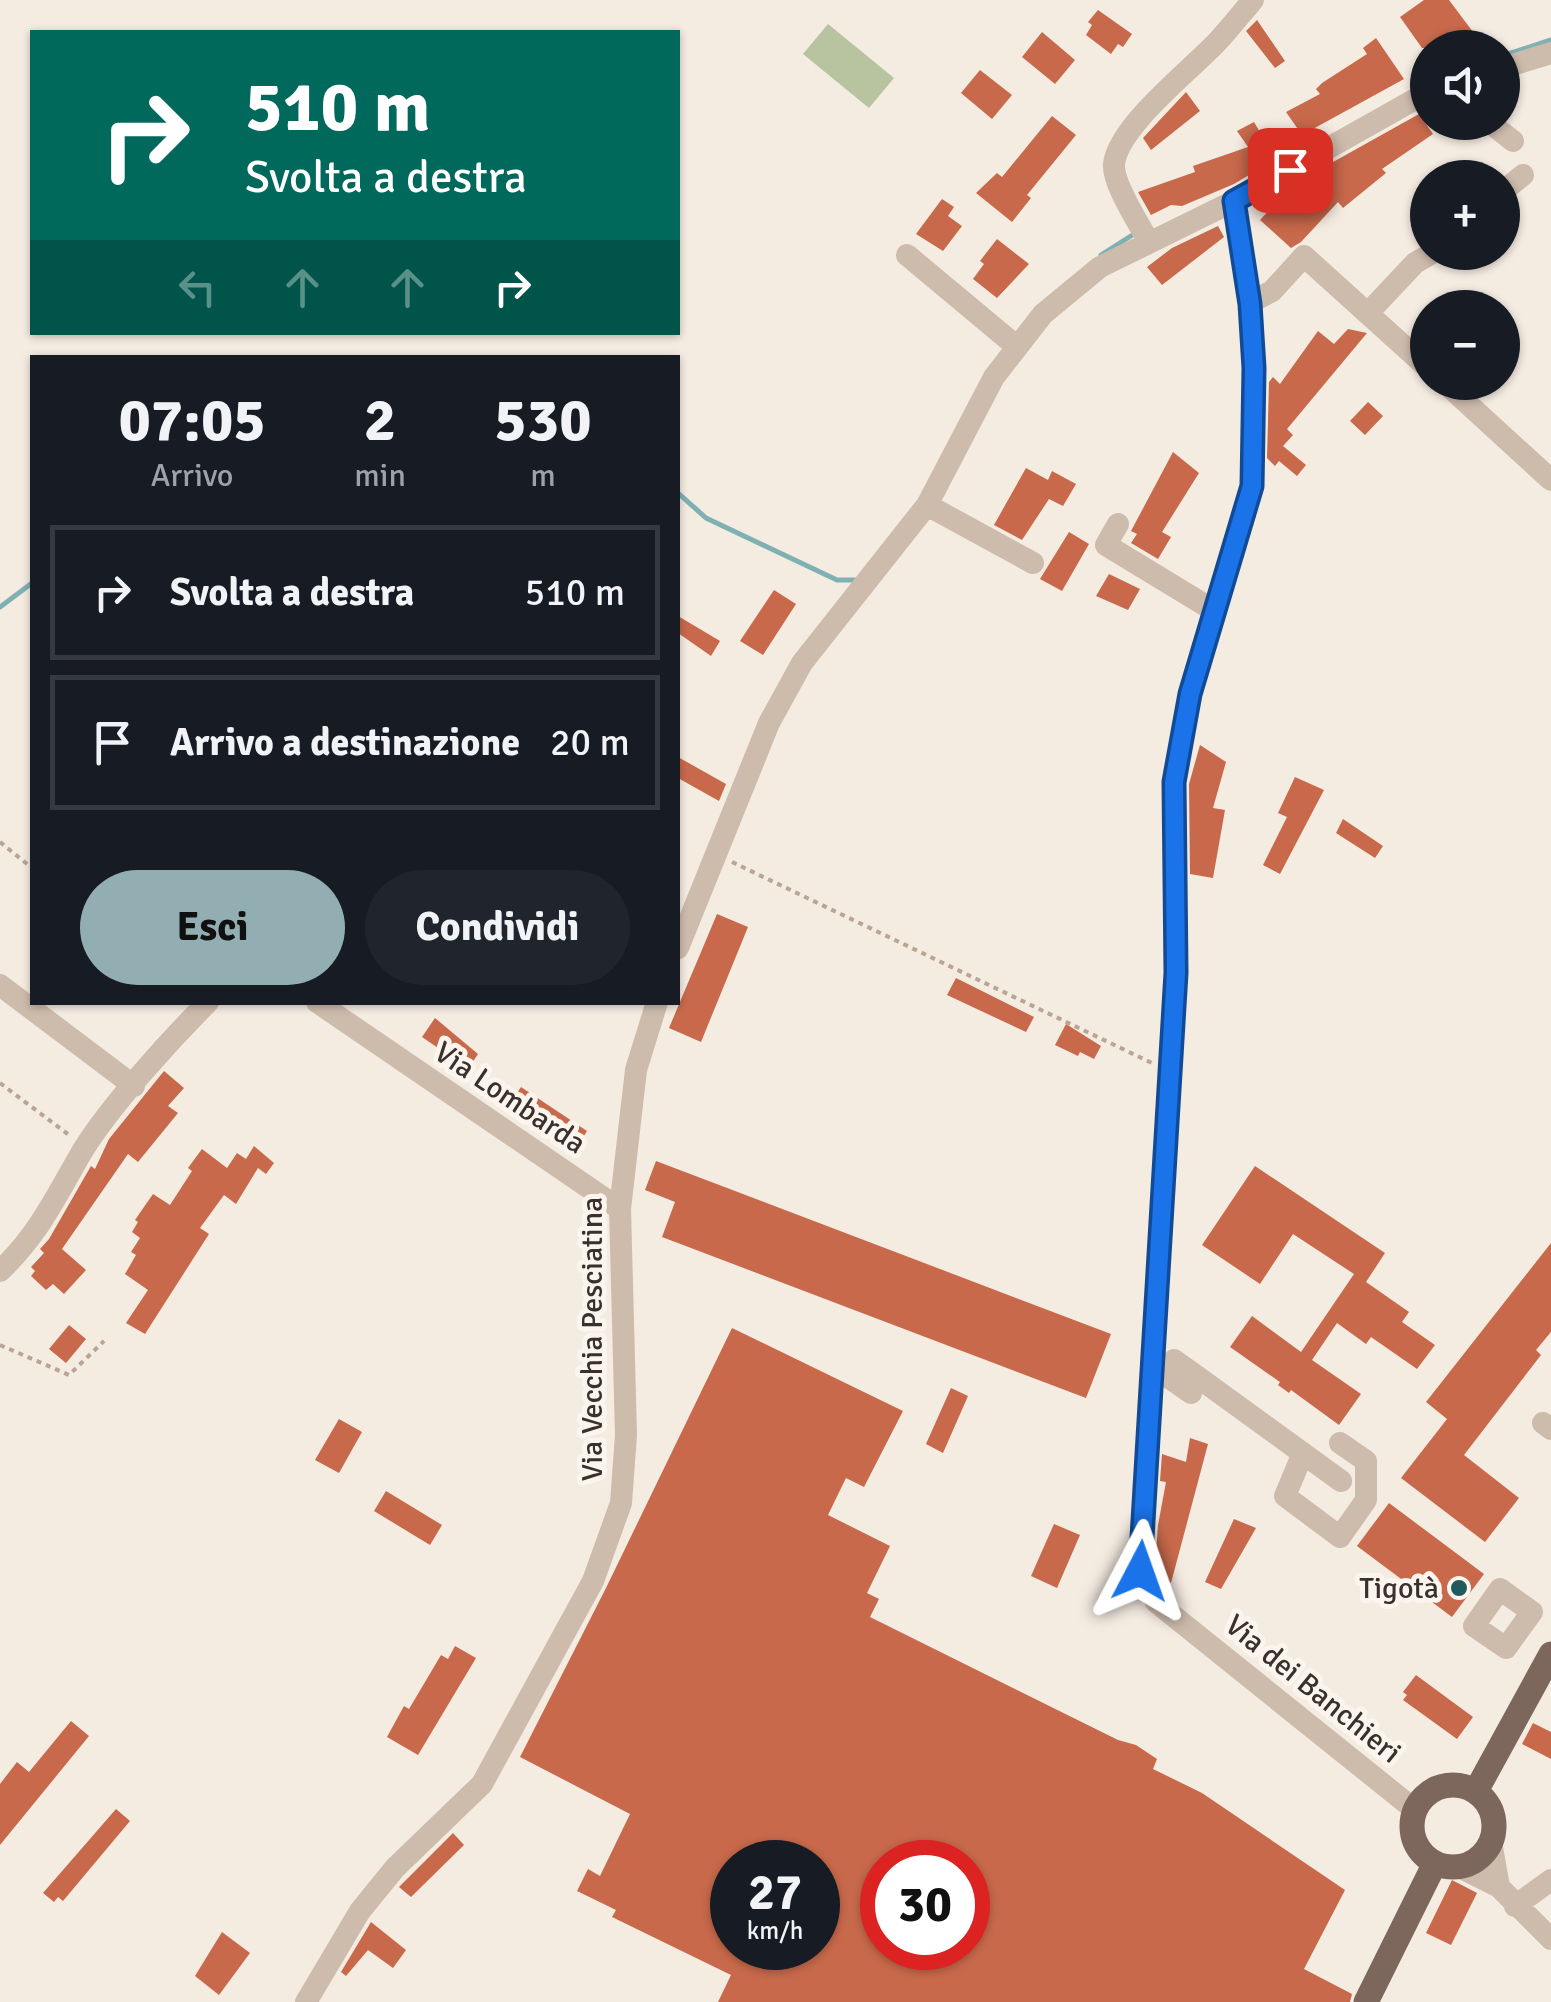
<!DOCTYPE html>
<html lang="it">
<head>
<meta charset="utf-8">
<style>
  body { margin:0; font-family:Signika,sans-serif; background:#20242c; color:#f1f3f6; height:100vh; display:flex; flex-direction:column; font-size:38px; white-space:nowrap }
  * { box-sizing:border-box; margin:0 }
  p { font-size:32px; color:#9ea1a6 }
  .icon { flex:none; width:55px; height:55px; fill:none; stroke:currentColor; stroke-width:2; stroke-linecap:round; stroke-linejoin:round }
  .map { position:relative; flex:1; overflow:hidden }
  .drawer { position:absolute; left:30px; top:355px; width:650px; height:650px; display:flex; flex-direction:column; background:#171b24; border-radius:0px; box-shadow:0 2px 8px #0004 }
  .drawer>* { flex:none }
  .hud { position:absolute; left:30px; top:30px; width:650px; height:305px; border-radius:0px; box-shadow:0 2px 8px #0004; background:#00695c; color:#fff; overflow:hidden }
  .tools { position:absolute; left:1410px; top:30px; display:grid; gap:20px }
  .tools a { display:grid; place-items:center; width:110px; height:110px; border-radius:50%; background:#171b24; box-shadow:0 2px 8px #0004; font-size:50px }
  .speed { position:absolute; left:710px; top:1840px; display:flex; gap:20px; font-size:50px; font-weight:700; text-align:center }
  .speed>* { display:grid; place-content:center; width:130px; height:130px; border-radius:50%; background:#171b24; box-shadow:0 2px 8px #0004; line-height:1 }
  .speed small { font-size:25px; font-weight:400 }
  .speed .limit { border:15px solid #d22; background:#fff; color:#111 }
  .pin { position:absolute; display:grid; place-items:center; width:85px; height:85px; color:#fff; margin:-42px; border-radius:20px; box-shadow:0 5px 15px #0006 }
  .me { position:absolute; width:110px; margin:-55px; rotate:4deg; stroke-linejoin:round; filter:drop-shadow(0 0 8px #0008) }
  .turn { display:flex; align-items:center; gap:35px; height:210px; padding:0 50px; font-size:45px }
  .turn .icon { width:130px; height:130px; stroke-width:2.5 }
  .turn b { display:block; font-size:70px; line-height:85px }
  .lanes { display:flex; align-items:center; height:95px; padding:0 50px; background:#0003; justify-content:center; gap:50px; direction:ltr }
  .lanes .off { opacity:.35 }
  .eta { display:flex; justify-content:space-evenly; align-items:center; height:170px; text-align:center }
  .eta b { font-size:60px; font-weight:800; line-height:70px }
  .primary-button { display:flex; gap:20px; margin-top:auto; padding:20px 50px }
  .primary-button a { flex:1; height:115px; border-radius:60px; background:#92aeb2; color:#111; font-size:40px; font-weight:800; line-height:115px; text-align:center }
  .primary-button a+a { background:#20242c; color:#f1f3f6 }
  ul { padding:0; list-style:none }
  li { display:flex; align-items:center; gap:30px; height:135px; margin:0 20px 15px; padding:0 30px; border:5px solid #363941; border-radius:0px }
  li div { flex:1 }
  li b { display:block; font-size:38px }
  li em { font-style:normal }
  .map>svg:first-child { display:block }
</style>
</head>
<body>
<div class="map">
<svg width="1551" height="2002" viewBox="0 0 1551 2002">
  <rect width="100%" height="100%" fill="#f4ebe1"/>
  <path fill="#b8c4a0" d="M828 24 894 78 869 108 803 54Z"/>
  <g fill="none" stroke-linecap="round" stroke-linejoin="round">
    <path stroke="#7fb0b2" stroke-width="5" d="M1502 56 1551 40
      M1101 255 1134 234
      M678 493 706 518 837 580H855
      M0 607 32 583"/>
  </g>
  <path fill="#c8694b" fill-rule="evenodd" d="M1424 0H1449L1485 48H1422L1400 17Z
    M1098 10 1132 34 1123 47 1118 44 1111 54 1086 35 1092 25 1088 22Z
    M1257 20 1285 61 1275 68 1246 31Z
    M1042 32 1075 60 1055 84 1022 57Z
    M1376 38 1404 79 1302 135 1286 112 1320 94 1316 89 1322 83 1367 54 1363 48Z
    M980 70 1012 95 992 119 961 93Z
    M1186 92 1200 111 1151 150 1143 138Z
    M1419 114 1433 134 1382 169 1386 173 1343 208 1338 202 1301 242 1291 248 1260 220 1292 185Z
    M1052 116 1076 135 1027 195 1031 198 1012 222 976 193 997 173 1002 177Z
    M1254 122 1264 139 1277 134 1284 154 1234 184 1182 206 1171 205 1151 215 1138 192 1195 172 1193 166 1248 147 1237 131Z
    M942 199 954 207 948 216 962 226 943 251 916 234Z
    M1218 226 1224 237 1162 285 1147 267 1172 248Z
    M997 239 1029 264 997 298 973 279 984 264 980 261Z
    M1348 329 1367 333 1287 429 1293 435 1283 446 1306 465 1297 476 1279 461 1275 466 1267 458 1269 382 1273 377 1280 384 1318 331 1334 344Z
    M1368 402 1383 416 1365 435 1350 421Z
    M1173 452 1199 473 1162 532 1171 537 1158 559 1131 543 1137 534 1131 531Z
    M1026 468 1048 480 1052 471 1076 484 1063 506 1049 499 1022 540 994 525Z
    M1069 532 1089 544 1062 591 1040 579Z
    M1109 574 1140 589 1128 610 1096 596Z
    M774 590 796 604 763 655 740 641Z
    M678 616 720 641 711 656 678 633Z
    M1200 745 1226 762 1213 808 1225 810 1213 878 1190 874 1189 784Z
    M678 757 726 784 719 801 678 778Z
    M1295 777 1324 790 1280 874 1263 865 1287 817 1278 813Z
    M1343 819 1383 846 1375 858 1336 833Z
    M717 914 748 927 701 1042 669 1028Z
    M956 978 1034 1017 1026 1032 947 995Z
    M435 1018 478 1054 468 1069 453 1058 447 1066 436 1058 441 1050 422 1037Z
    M1066 1024 1101 1046 1094 1059 1080 1052 1078 1056 1055 1045Z
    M164 1071 184 1088 168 1106 178 1113 138 1162 128 1154 62 1249 86 1270 64 1294 53 1284 46 1290 31 1276 35 1271 31 1267 44 1253 40 1249 49 1239 91 1166 95 1169 109 1139Z
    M521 1087 587 1131 574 1152 507 1108Z
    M254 1146 274 1163 266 1174 258 1168 236 1204 224 1195 200 1228 209 1234 145 1334 126 1323 148 1290 125 1274 136 1255 131 1252 140 1238 132 1232 138 1222 135 1220 153 1194 170 1205 192 1171 188 1168 202 1149 227 1168 237 1153 246 1159Z
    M656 1161 1111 1334 1086 1398 662 1237 675 1202 645 1190Z
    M1255 1166 1385 1253 1366 1282 1409 1312 1402 1322 1435 1345 1417 1369 1371 1337 1366 1344 1337 1323 1312 1360 1361 1394 1339 1425 1291 1390 1289 1393 1278 1385 1280 1382 1230 1347 1252 1316 1301 1352 1354 1274 1293 1234 1260 1284 1202 1245Z
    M1551 1243V1332L1536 1350 1541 1355 1464 1455 1519 1498 1485 1542 1401 1478 1447 1419 1426 1402Z
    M69 1325 86 1339 66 1363 49 1349Z
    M732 1328 903 1411 864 1487 846 1478 828 1515 890 1546 867 1593 879 1599 870 1617 1118 1740 1136 1745 1157 1759 1153 1769 1202 1793 1345 1890 1304 1969 1352 1994 1350 2002H718L731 1975 612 1917 616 1910 577 1891 588 1869 600 1876 630 1814 520 1757 606 1588ZM732 1862H818V1948H732ZM882 1862H968V1948H882Z
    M951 1388 968 1396 943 1453 926 1444Z
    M339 1419 362 1432 339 1473 315 1460Z
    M1190 1438 1208 1444 1171 1583 1161 1578 1155 1568 1158 1525 1166 1482 1160 1481 1162 1454 1186 1462Z
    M386 1491 442 1525 430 1545 374 1511Z
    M1389 1503 1484 1574 1452 1617 1357 1546Z
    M1234 1519 1256 1528 1221 1589 1205 1582Z
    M1054 1524 1080 1535 1057 1588 1031 1576Z
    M455 1646 476 1658 418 1755 387 1737 404 1706 409 1709 441 1655 448 1659Z
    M1416 1675 1473 1717 1457 1739 1403 1700 1407 1695 1403 1692Z
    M71 1721 89 1736 0 1845V1784L17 1762 29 1772Z
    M1533 1723 1551 1732V1759L1522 1744Z
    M116 1809 130 1821 63 1901 58 1897 54 1902 43 1893Z
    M453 1833 464 1845 411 1897 399 1887Z
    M1452 1880 1477 1893 1451 1945 1426 1933Z
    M371 1922 406 1950 393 1968 368 1950 346 1976 341 1972Z
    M222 1932 250 1953 219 1995 195 1976Z"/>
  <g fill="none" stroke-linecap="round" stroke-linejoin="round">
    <path stroke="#b9a596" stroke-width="4" stroke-dasharray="5 5" stroke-linecap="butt" d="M0 842 32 868
      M732 862 1152 1063
      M0 1083 69 1135
      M0 1345 69 1375 104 1341"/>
    <path stroke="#cdbbac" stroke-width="22" d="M1502 68 1551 53
      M1489 122 1513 141
      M1502 192 1523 175
      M1234 201 1250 303 1254 368 1251 487 1190 694 1174 781 1176 973 1140 1571 1156 1602 1415 1810
      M1148 241C1139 223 1112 183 1114 164 1118 126 1192 69 1218 41 1230 28 1241 14 1253 0
      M907 255 1016 346
      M1250 303 1272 291 1304 256 1428 368
      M1368 313 1415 263 1434 252
      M1444 382 1551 480
      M927 505 1033 563
      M1118 524 1106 545 1213 610
      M678 948 769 723 802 663 927 505 994 377 1043 314 1100 267 1234 201 1428 92
      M0 985 134 1086
      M317 1002 620 1209
      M0 1271C40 1233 56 1196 83 1150 111 1105 170 1040 208 1002
      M1152 1366 1191 1393 1195 1375 1174 1360
      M1195 1375 1341 1481
      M1543 1423 1551 1429
      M1303 1453 1285 1496 1340 1537 1366 1500V1461L1340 1443
      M1500 1589 1532 1612 1506 1648 1474 1626Z
      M1491 1842 1499 1887
      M1459 1867 1499 1887 1551 1939
      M1515 1906 1551 1880
      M306 2002 360 1911 395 1868 482 1784 593 1581 621 1503 626 1435 620 1209 636 1070 657 1002"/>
    <path stroke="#7d675c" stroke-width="25" d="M1412 1826a41 41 0 1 1 82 0a41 41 0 1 1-82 0Z
      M1476 1791 1551 1654
      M1366 2002 1435 1863"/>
  </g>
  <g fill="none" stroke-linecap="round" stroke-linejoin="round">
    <g stroke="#114b97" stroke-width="25">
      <path id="route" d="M1140 1571 1176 973 1174 782 1190 694 1252 486 1254 368 1250 304 1234 201 1290 170"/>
    </g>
    <use href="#route" stroke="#1a73e8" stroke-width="18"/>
  </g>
  <circle fill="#1f5a5e" stroke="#fbf5ee" stroke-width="4" cx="1459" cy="1588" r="10"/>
  <g text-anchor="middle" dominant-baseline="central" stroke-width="10" stroke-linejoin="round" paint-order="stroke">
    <g font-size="30" fill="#3b302b" stroke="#fbf5ee">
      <text transform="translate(510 1098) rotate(34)">Via Lombarda</text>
      <text transform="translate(592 1339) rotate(-90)">Via Vecchia Pesciatina</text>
      <text transform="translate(1313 1689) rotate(39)">Via dei Banchieri</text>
    </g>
    <g font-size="30" fill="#3b302b" stroke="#fbf5ee" text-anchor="end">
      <text x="1439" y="1588">Tigotà</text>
    </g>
  </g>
</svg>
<div class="tools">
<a><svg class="icon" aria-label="sound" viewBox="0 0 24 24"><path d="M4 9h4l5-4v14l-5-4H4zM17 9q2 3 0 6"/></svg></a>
<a>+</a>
<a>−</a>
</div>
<div class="speed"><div>27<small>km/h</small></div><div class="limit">30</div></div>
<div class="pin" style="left:1290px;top:170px;background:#d93025"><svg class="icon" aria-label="arrive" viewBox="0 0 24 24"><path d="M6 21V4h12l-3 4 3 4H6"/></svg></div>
<svg class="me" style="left:1140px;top:1571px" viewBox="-20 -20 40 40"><path d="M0-17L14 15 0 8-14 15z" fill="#1a73e8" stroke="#fff" stroke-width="4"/></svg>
<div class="hud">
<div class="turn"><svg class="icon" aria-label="right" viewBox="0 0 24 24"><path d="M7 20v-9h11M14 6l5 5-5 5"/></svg><div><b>510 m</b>Svolta a destra</div></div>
<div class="lanes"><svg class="icon off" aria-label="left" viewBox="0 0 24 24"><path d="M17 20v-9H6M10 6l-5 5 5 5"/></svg><svg class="icon off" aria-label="ahead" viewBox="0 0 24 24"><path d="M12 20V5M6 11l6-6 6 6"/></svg><svg class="icon off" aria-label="ahead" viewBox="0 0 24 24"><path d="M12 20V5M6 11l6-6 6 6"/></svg><svg class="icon" aria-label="right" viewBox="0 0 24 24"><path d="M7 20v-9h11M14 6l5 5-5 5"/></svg></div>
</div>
<section class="drawer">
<div class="eta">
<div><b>07:05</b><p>Arrivo</p></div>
<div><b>2</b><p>min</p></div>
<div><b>530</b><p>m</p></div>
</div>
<ul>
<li><svg class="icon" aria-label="right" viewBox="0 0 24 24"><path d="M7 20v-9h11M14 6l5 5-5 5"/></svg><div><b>Svolta a destra</b></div><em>510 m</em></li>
<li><svg class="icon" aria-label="arrive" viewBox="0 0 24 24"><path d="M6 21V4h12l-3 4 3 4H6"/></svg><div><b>Arrivo a destinazione</b></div><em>20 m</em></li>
</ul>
<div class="primary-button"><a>Esci</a><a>Condividi</a></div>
</section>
</div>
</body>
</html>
